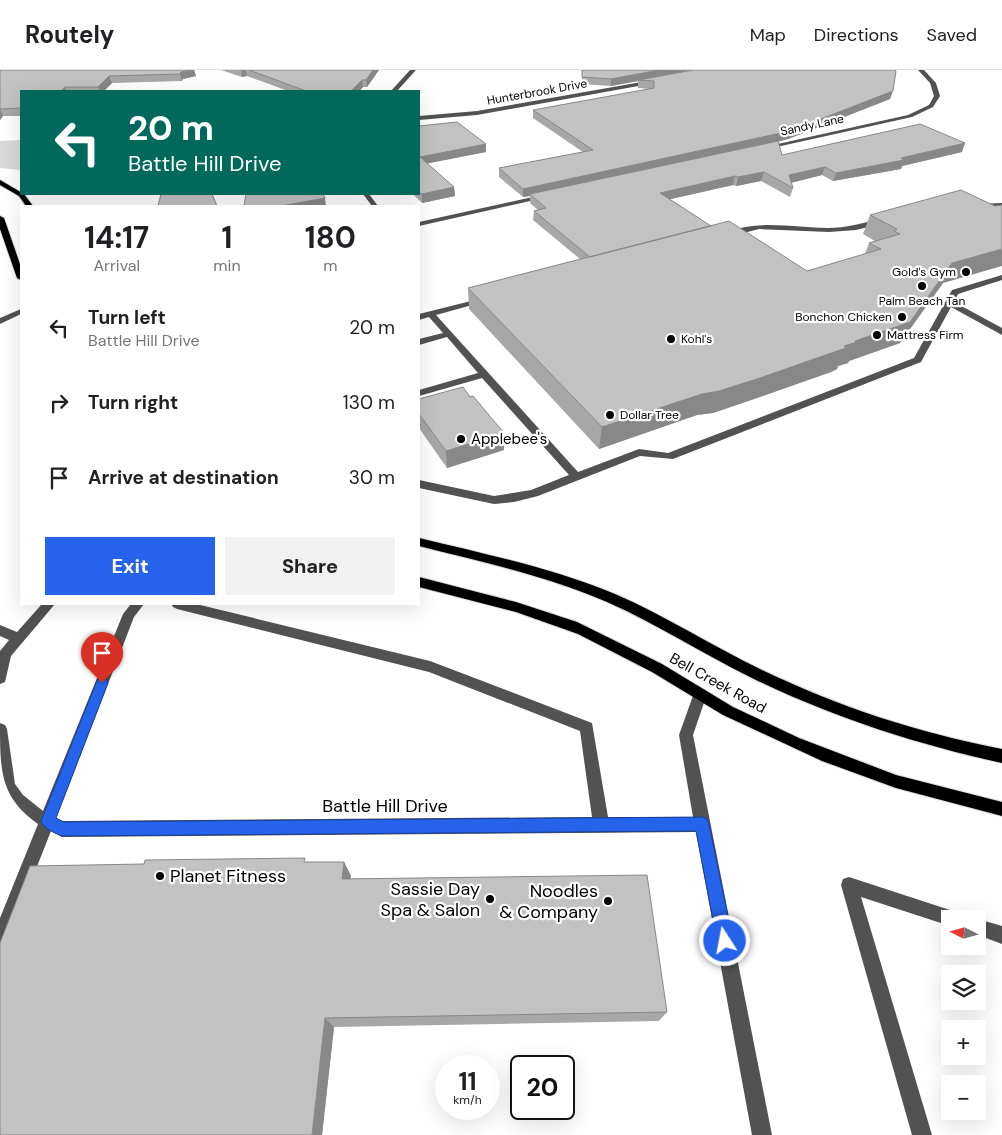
<!DOCTYPE html>
<html lang="en">
<head>
<meta charset="utf-8">
<style>
  body { margin:0; font-family:"DM Sans",sans-serif; background:#f2f2f2; color:#202124; height:100vh; display:flex; flex-direction:column; font-size:19px; white-space:nowrap }
  * { box-sizing:border-box; margin:0 }
  p { font-size:16px; color:#757577 }
  .icon { flex:none; width:28px; height:28px; fill:none; stroke:currentColor; stroke-width:2; stroke-linecap:round; stroke-linejoin:round }
  .map { position:relative; flex:1; overflow:hidden }
  .details { position:absolute; left:20px; top:135px; width:400px; height:400px; display:flex; flex-direction:column; background:#fff; border-radius:0px; box-shadow:0 5px 20px #0002 }
  .details>* { flex:none }
  .banner { position:absolute; left:20px; top:20px; width:400px; height:105px; border-radius:0px; box-shadow:0 5px 20px #0002; background:#00695c; color:#fff; overflow:hidden }
  .needle { width:32px; rotate:276deg }
  .buttons { position:absolute; left:941px; top:840px; display:grid; gap:10px }
  .buttons a { display:grid; place-items:center; width:45px; height:45px; border-radius:0px; background:#fff; box-shadow:0 5px 20px #0002; font-size:25px }
  .speed { position:absolute; left:435px; top:985px; display:flex; gap:10px; font-size:25px; font-weight:700; text-align:center }
  .speed>* { display:grid; place-content:center; width:65px; height:65px; border-radius:50%; background:#fff; box-shadow:0 5px 20px #0002; line-height:1 }
  .speed small { font-size:12px; font-weight:400 }
  .speed .limit { border:2px solid #111; border-radius:8px; background:#fff; color:#111 }
  .pin { position:absolute; display:grid; place-items:center; width:42px; height:42px; color:#fff; margin:-51px -21px; border-radius:50% 50% 50% 0; rotate:-45deg; box-shadow:0 0 5px #0007 }
  .pin .icon { rotate:45deg }
  .me { position:absolute; width:55px; margin:-28px; rotate:349deg; stroke-linejoin:round; filter:drop-shadow(0 0 4px #0008) }
  .turn { display:flex; align-items:center; gap:18px; height:105px; padding:0 25px; font-size:22px }
  .turn .icon { width:65px; height:65px; stroke-width:2.5 }
  .turn b { display:block; font-size:35px; line-height:42px }
  .eta { display:flex; justify-content:space-evenly; align-items:center; height:85px; text-align:center }
  .eta b { font-size:30px; font-weight:700; line-height:35px }
  .cta { display:flex; gap:10px; margin-top:auto; padding:10px 25px }
  .cta a { flex:1; height:58px; border-radius:0px; background:#2563eb; color:#fff; font-size:20px; font-weight:700; line-height:58px; text-align:center }
  .cta a+a { background:#f2f2f2; color:#202124 }
  ul { padding:0; list-style:none }
  li { display:flex; align-items:center; gap:15px; height:75px; padding:0 25px }
  li div { flex:1 }
  li b { display:block; font-size:19px }
  li em { font-style:normal }
  header { display:flex; align-items:center; gap:30px; box-sizing:border-box; height:70px; padding:0 25px; background:#fff; border-bottom:1px solid #e0e0e0 }
  header strong { font-size:24px }
  nav { display:flex; gap:28px; margin-inline-start:auto; font-size:18px }
  .map>svg:first-child { display:block }
</style>
</head>
<body>
<header>
<strong>Routely</strong>
<nav><a>Map</a><a>Directions</a><a>Saved</a></nav>
</header>
<div class="map">
<svg width="1002" height="1065" viewBox="0 0 1002 1065">
  <rect width="100%" height="100%" fill="#fff"/>
  <path fill="#d9d9d9" d="M21 70V100L0 98V71Z"/>
  <g fill="none" stroke-linecap="round" stroke-linejoin="round">
    <g stroke="#dbdbdb" stroke-width="2">
      <path id="major" d="M0 110 24 124 33 136H26L19 126 0 115Z
        M0 146 4 148 21 197V210L17 208 0 159Z
        M419 468C485 484 552 498 615 524 666 546 712 576 762 600 842 638 916 662 1002 679V693C915 674 832 647 752 608 703 584 657 554 607 532 547 506 482 492 419 476Z
        M419 507 516 532 577 552 662 594 733 637 799 668 896 705 1002 732V746L896 718 822 691 723 645 652 602 578 564 516 542 419 517Z"/>
    </g>
    <path fill="#525252" fill-rule="evenodd" d="M410 0H416L397 21H391Z
      M918 0H924L936 13 940 26 933 37 912 47 763 80 760 78 908 45 929 35 934 26 930 13Z
      M653 10 655 13 477 45 419 50V46L477 41Z
      M363 124H369L378 136H372Z
      M546 124 548 125V127L419 156V152Z
      M1002 133V137L976 138 972 136 976 134Z
      M881 149H884V153L856 160 829 162 759 159 728 167 724 165C748 148 799 158 827 158 846 158 863 153 881 149Z
      M1002 205V210L958 224 954 232 1002 258V265L951 237 921 292 673 389 640 386 538 426 514 432 494 434 419 418V410L494 426 531 420 569 405 482 308 419 326V320L478 303 447 267 419 275V269L443 263 429 247 419 250V244L487 227V231L436 245 578 402 639 379 668 383 914 288 952 220Z
      M21 239V244L0 254V248Z
      M42 534H55L11 586 5 612 0 614V581L9 570 0 566V555L17 562Z
      M131 534H144L134 547 56 748 63 751 592 747 580 661 429 602 177 539 173 537 171 534H196L430 591 592 653 608 747H693L679 665 695 620 700 618 705 620 707 624 693 665 772 1065H752L696 762 62 767 51 761 6 875 0 878V848L38 754C0 727 0 701 0 653L5 655 7 659 15 714 23 725 43 741 123 544Z
      M849 807 953 841 959 843 961 849H950V856L861 827 932 1065H912L841 815 843 809Z
      M977 849H978L1002 856V874L978 865Z"/>
    <use href="#major" fill="#000" fill-rule="evenodd"/>
  </g>
  <path fill="#a7a7a7" d="M0 0H194L196 6 183 9 182 11 112 13 104 21H21V46H3L0 50Z
    M221 0H379L367 17H363L359 21H288L247 6 242 7Z
    M582 0 890 29 788 69 778 72 782 85 962 82 902 96 901 99 833 111 822 105 791 113 793 118 790 127 761 111 736 116 733 115 670 129 711 156 807 201 865 184 869 173 875 171 863 164 870 145 961 120 943 213 900 273 849 291 848 293 838 296 837 299 831 302 754 329 713 343 697 345 599 379 469 239 468 218 580 189 533 150 534 141 538 140 530 133V126L523 127 499 107V98L583 82 533 48V40L650 19 638 18V11L611 16 582 14Z
    M419 56 486 74V82L427 93 454 117 455 126 422 133 413 124H419Z
    M470 327 504 363V380L447 398 419 358V329Z
    M307 792H344L351 806 350 809 667 942 659 951 334 957 322 1065Z"/>
  <path fill="#888" d="M191 0H194L196 6 183 9 182 11 180 4 181 2Z
    M241 0H246L247 6 242 7Z
    M373 0H379L367 17 366 10Z
    M659 0H699L639 10 638 11 611 16V9Z
    M109 6 112 13 104 21H100L98 17Z
    M362 10 363 17 359 21H351Z
    M65 17 66 21H61Z
    M893 21 890 29 788 69 531 125 530 124V126L523 127V119Z
    M0 39 3 46 0 50Z
    M965 73 962 82 902 96 901 99 833 111 836 103Z
    M486 74V82L420 95V87Z
    M825 97 822 105 786 114 789 105Z
    M764 102 761 111 736 116 738 107Z
    M735 106 733 115 658 132 660 123Z
    M454 117 455 126 422 133V124Z
    M325 128 326 136H281Z
    M1002 179V196L943 213 900 273 849 291 848 293 838 296 837 299 831 302 754 329 713 343 697 345 599 379 602 357 844 276 855 271 952 193Z
    M504 363V380L447 398 446 381Z
    M344 792 351 806 349 824 342 809Z
    M325 948 334 957 322 1065H312Z"/>
  <path fill="#c2c2c2" stroke="#888" d="M0 0H191L181 2 180 4 109 6 98 17H65L61 21H21V38L0 39Z
    M249 0H373L366 10H362L351 21H306Z
    M582 0H659L611 9 582 7Z
    M693 0H895L896 1 893 21 790 61 523 119 499 98 593 80 533 40 654 18V11L639 10Z
    M457 52 486 74 420 87 454 117 422 124 419 122V56Z
    M920 54 965 73 901 88 904 90 836 103 825 97 789 105 793 118 764 102 738 107 735 106 660 123 711 156 590 187 534 141 546 138 530 124 778 71 782 85Z
    M961 120 995 136 1002 135V179L952 193 910 252 855 271 857 272 844 276 846 278 840 280 760 308 719 321 702 324 602 357 468 218 729 151 807 201 881 179 869 173 900 164 894 161 897 159 870 145Z
    M161 124H212L217 136H158Z
    M246 124H323L325 128 281 136H244Z
    M463 317 470 327 473 326 504 363 446 381 419 344V329Z
    M305 788 304 792H344L342 809 647 805 667 942 325 948 312 1065H0V873L30 796 144 794 145 790Z"/>
  <path fill="#2563eb" stroke="#184099" d="M102 608 107 609 108 613 56 748 63 752 702 747 707 749 709 754 733 871 730 876 725 878 719 876 717 871 696 761 62 766C55 763 44 759 41 751L96 613 98 609Z"/>
  <g fill="#000" stroke="#fff" stroke-width="2">
    <circle cx="966" cy="202" r="5"/>
    <circle cx="922" cy="216" r="5"/>
    <circle cx="902" cy="247" r="5"/>
    <circle cx="877" cy="265" r="5"/>
    <circle cx="671" cy="269" r="5"/>
    <circle cx="610" cy="345" r="5"/>
    <circle cx="461" cy="369" r="5"/>
    <circle cx="160" cy="806" r="5"/>
    <circle cx="490" cy="829" r="5"/>
    <circle cx="608" cy="831" r="5"/>
  </g>
  <g text-anchor="middle" dominant-baseline="central" stroke-width="4.5" stroke-linejoin="round" paint-order="stroke">
    <g font-size="12" fill="#000" stroke="#fff">
      <text transform="translate(537 22) rotate(-10)">Hunterbrook Drive</text>
      <text transform="translate(812 55) rotate(-12)">Sandy Lane</text>
    </g>
    <g font-size="12" fill="#000" stroke="#fff" text-anchor="start">
      <text x="956" y="202" text-anchor="end">Gold's Gym</text>
      <text x="922" y="231" text-anchor="middle">Palm Beach Tan</text>
      <text x="892" y="247" text-anchor="end">Bonchon Chicken</text>
      <text x="887" y="265">Mattress Firm</text>
      <text x="681" y="269">Kohl's</text>
      <text x="620" y="345">Dollar Tree</text>
    </g>
    <g font-size="15" fill="#000" stroke="#fff" text-anchor="start">
      <text x="471" y="369">Applebee's</text>
    </g>
    <g font-size="15" fill="#000" stroke="#fff">
      <text transform="translate(718 613) rotate(29)">Bell Creek Road</text>
    </g>
    <g font-size="18" fill="#000" stroke="#fff">
      <text x="385" y="736">Battle Hill Drive</text>
    </g>
    <g font-size="18" fill="#000" stroke="#fff" text-anchor="end">
      <text x="170" y="806" text-anchor="start">Planet Fitness</text>
      <text x="480" y="819">Sassie Day<tspan x="480" dy="21">Spa &amp; Salon</tspan></text>
      <text x="598" y="821">Noodles<tspan x="598" dy="21">&amp; Company</tspan></text>
    </g>
  </g>
</svg>
<div class="buttons">
<a><svg class="needle" viewBox="-14 -14 28 28"><path d="M0-13l5 13h-10z" fill="#e53935"/><path d="M0 13l5-13h-10z" fill="#757577"/></svg></a>
<a><svg class="icon" aria-label="layers" viewBox="0 0 24 24"><path d="M12 4l9 5-9 5-9-5zM3 14l9 5 9-5"/></svg></a>
<a>+</a>
<a>−</a>
</div>
<div class="speed"><div>11<small>km/h</small></div><div class="limit">20</div></div>
<div class="pin" style="left:102px;top:613px;background:#d93025"><svg class="icon" aria-label="arrive" viewBox="0 0 24 24"><path d="M6 21V4h12l-3 4 3 4H6"/></svg></div>
<svg class="me" style="left:725px;top:871px" viewBox="-20 -20 40 40"><circle r="17" fill="#2563eb" stroke="#fff" stroke-width="3"/><path d="M0-11L8 9 0 5-8 9z" fill="#fff"/></svg>
<div class="banner">
<div class="turn"><svg class="icon" aria-label="left" viewBox="0 0 24 24"><path d="M17 20v-9H6M10 6l-5 5 5 5"/></svg><div><b>20 m</b>Battle Hill Drive</div></div>
</div>
<section class="details">
<div class="eta">
<div><b>14:17</b><p>Arrival</p></div>
<div><b>1</b><p>min</p></div>
<div><b>180</b><p>m</p></div>
</div>
<ul>
<li><svg class="icon" aria-label="left" viewBox="0 0 24 24"><path d="M17 20v-9H6M10 6l-5 5 5 5"/></svg><div><b>Turn left</b><p>Battle Hill Drive</p></div><em>20 m</em></li>
<li><svg class="icon" aria-label="right" viewBox="0 0 24 24"><path d="M7 20v-9h11M14 6l5 5-5 5"/></svg><div><b>Turn right</b></div><em>130 m</em></li>
<li><svg class="icon" aria-label="arrive" viewBox="0 0 24 24"><path d="M6 21V4h12l-3 4 3 4H6"/></svg><div><b>Arrive at destination</b></div><em>30 m</em></li>
</ul>
<div class="cta"><a>Exit</a><a>Share</a></div>
</section>
</div>
</body>
</html>
